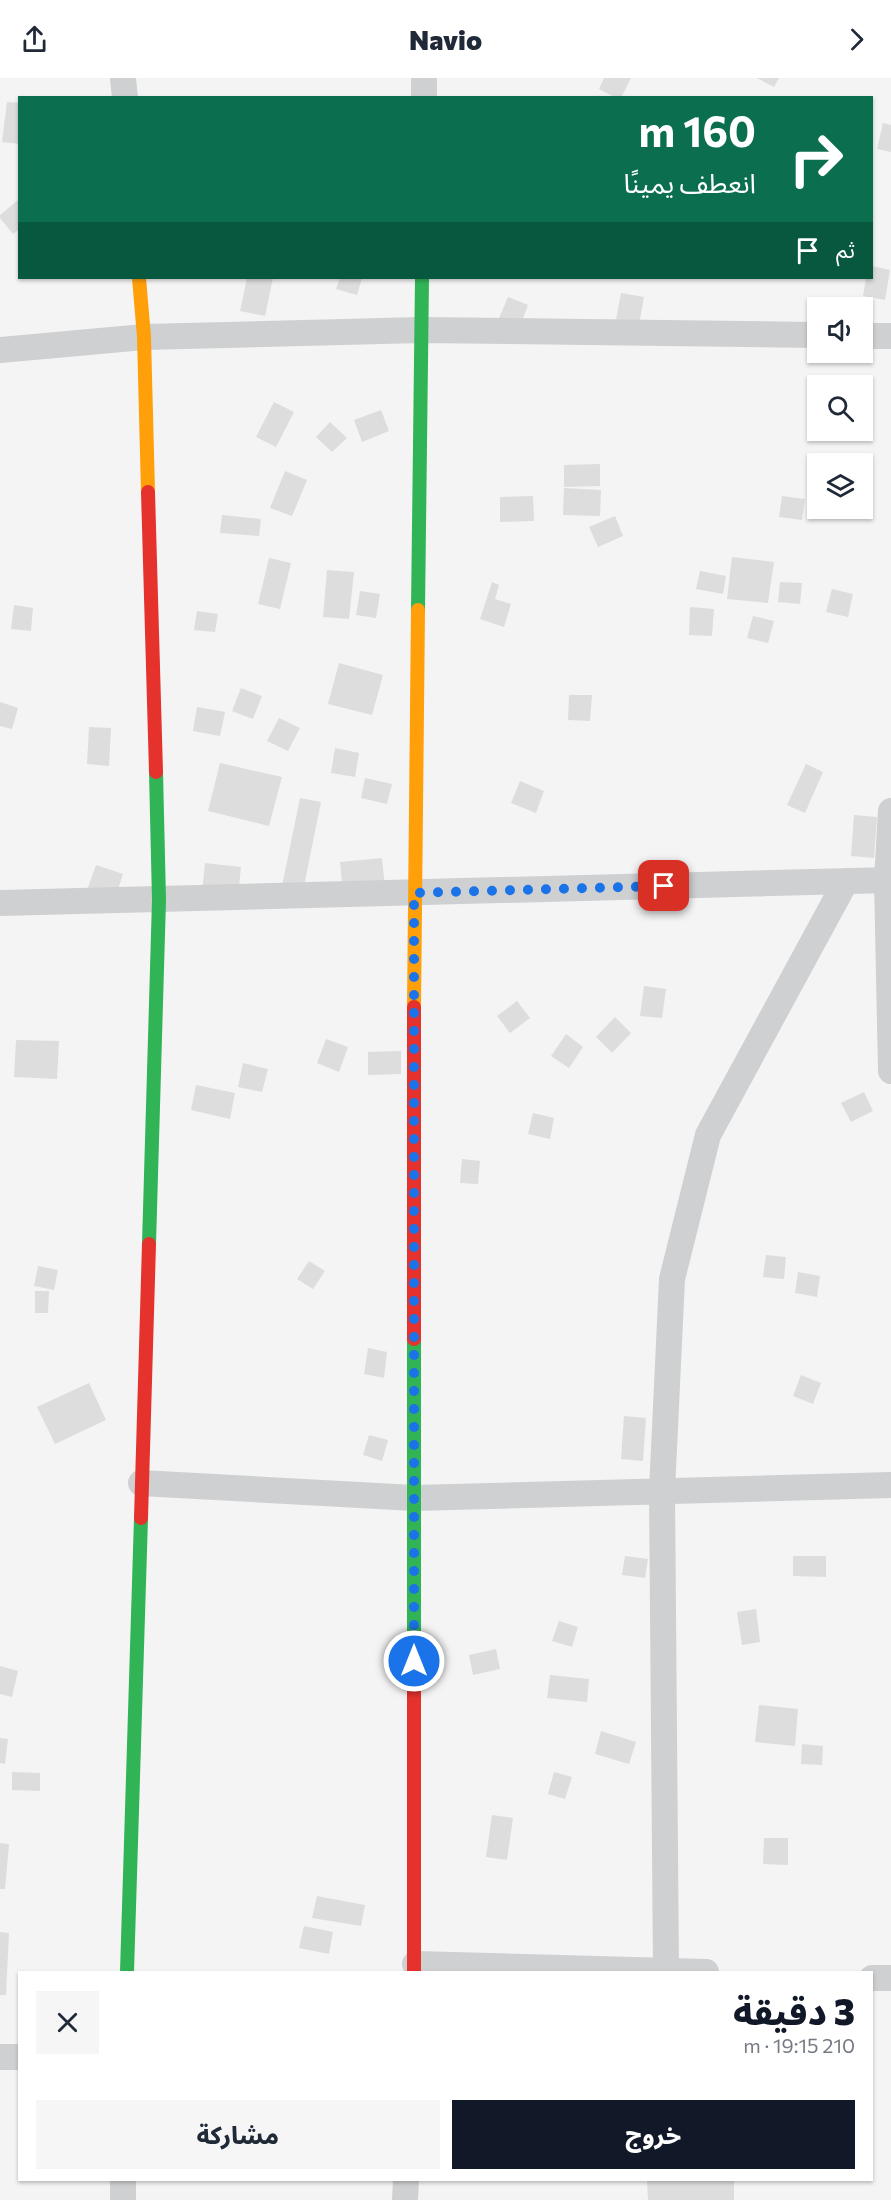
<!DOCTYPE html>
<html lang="ar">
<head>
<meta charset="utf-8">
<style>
  body { margin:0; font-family:Commissioner,"Noto Sans Arabic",sans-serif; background:#f6f6f7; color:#1f2937; direction:rtl; height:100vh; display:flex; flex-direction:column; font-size:22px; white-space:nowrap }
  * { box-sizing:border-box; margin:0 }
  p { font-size:20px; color:#747a83 }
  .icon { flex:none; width:33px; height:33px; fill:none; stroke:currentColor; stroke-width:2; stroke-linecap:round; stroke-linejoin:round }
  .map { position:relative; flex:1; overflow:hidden; direction:ltr }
  .details { position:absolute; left:18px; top:1893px; width:855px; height:210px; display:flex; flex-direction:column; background:#fff; border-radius:0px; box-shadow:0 2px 4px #0004; direction:rtl }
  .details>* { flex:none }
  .hud { position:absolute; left:18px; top:18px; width:855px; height:183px; border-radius:0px; box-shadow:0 2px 4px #0004; direction:rtl; background:#0b6e4f; color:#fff; overflow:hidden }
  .tools { position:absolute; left:807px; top:219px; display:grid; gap:12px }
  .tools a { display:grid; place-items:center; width:66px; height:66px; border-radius:0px; background:#fff; box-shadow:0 2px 4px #0004; font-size:30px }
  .pin { position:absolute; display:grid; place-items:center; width:51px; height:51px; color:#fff; margin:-26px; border-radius:12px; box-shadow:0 3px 9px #0006 }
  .me { position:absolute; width:66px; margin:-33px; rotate:0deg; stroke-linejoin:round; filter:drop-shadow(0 0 4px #0008) }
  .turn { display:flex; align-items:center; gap:21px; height:126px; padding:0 18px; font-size:27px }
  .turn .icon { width:78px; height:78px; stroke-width:2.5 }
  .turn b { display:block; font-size:42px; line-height:51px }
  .then { display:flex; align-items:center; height:57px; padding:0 18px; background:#0003; gap:12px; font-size:22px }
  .round { display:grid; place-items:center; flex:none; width:63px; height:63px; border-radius:0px; background:#f6f6f7 }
  .summary { display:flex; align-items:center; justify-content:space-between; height:102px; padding:0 18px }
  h1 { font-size:36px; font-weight:800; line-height:45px; color:#111827 }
  .cta { display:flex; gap:12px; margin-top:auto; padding:12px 18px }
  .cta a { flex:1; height:69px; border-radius:0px; background:#111827; color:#fff; font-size:24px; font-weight:800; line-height:69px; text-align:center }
  .cta a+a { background:#f6f6f7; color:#1f2937 }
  header { display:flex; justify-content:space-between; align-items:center; height:78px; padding:0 18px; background:#fff; font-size:27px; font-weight:800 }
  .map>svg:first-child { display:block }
</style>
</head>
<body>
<header><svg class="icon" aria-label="forward" viewBox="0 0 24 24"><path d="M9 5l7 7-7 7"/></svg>Navio<svg class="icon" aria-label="share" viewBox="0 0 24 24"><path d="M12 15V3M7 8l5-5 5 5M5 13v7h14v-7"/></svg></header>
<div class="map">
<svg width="891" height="2122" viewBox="0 0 891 2122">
  <rect width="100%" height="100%" fill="#f4f4f4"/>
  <path fill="#ddddde" d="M604 0H631L621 20H616L599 11Z
    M757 0H779L774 9Z
    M7 24 20 25V66L2 64Z
    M883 45 891 47V74L877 71Z
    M18 122 20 124V151L13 156 0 140V137Z
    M872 188 890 192 885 222 863 218 866 200H872Z
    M247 200H273L265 238 240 233Z
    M340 200H362L357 217 336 211Z
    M621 215 644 219 639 247 616 242Z
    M508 219 528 227 520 248 499 240Z
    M274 324 294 334 276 369 256 359Z
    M381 332 389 353 362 364 354 342Z
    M330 344 347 360 332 374 316 359Z
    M600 386V408L564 409V387Z
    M285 393 307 402 292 438 270 430Z
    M564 410 601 412 600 438 563 437Z
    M533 418 534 443 500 444V419Z
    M782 418 805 421 802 442 779 439Z
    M222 437 261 441 259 458 220 455Z
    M615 438 623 458 598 469 589 449Z
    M732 479 774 484 768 525 727 521Z
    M269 480 291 485 280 531 258 526Z
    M327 492 354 494 349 541 323 539Z
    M700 493 726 498 723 516 696 511Z
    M492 504 499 507 495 521 511 526 504 549 480 541Z
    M780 504 802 505 800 526 778 524Z
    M832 511 853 516 848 539 826 534Z
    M360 513 380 516 376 540 356 537Z
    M14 527 33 530 31 553 11 551Z
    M690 529 714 531 712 558 689 557Z
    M197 533 218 536 215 554 194 552Z
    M753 538 774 543 768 565 747 560Z
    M339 585 383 597 372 637 328 626Z
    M241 610 262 618 253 641 232 633Z
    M569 617H592L590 643 568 642Z
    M0 624 18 630 12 651 0 648Z
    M197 629 225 634 220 658 193 653Z
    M279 640 300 650 288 673 267 663Z
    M89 649 111 650 109 688 87 686Z
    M335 670 359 675 355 699 331 695Z
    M220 685 282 699 269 748 208 733Z
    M806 686 823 694 805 735 787 727Z
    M365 700 392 706 387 726 361 720Z
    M520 703 544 713 536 735 511 725Z
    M300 720 321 724 301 823 280 818Z
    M854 737 877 739 874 780 851 778Z
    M382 780 386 820 344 825 340 784Z
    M205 785 241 789 238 818 202 815Z
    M96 787 123 796 113 827 85 818Z
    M644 908 666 911 662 940 640 938Z
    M517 923 530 940 510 955 497 938Z
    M615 939 631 955 612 975 596 959Z
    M566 956 583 969 569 990 551 978Z
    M326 961 348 969 339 994 317 985Z
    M16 962 59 963 57 1001 14 999Z
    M401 973V996L368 997V974Z
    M243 985 268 991 262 1014 238 1009Z
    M196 1007 235 1015 230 1041 191 1032Z
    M864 1014 873 1033 851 1044 841 1025Z
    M533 1035 554 1040 550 1061 528 1056Z
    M462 1081 480 1083 478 1106 460 1105Z
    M766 1177 786 1179 784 1201 763 1199Z
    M309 1183 325 1193 313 1211 297 1201Z
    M38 1188 58 1192 54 1212 34 1208Z
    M798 1194 820 1198 817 1219 795 1215Z
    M35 1213H49L48 1235H35Z
    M368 1270 387 1274 384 1300 364 1296Z
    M801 1297 821 1305 813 1326 793 1318Z
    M89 1305 106 1342 55 1366 37 1329Z
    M624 1338 646 1340 643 1383 621 1381Z
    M369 1357 388 1362 382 1383 363 1377Z
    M625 1478 648 1481 645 1500 622 1497Z
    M793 1478H826V1499L793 1498Z
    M756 1531 760 1564 742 1567 737 1534Z
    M559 1543 578 1549 572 1569 552 1563Z
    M496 1571 500 1591 473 1597 469 1577Z
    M0 1588 18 1593 12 1619 0 1616Z
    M550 1597 589 1601 587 1624 547 1620Z
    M759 1627 798 1631 795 1668 755 1664Z
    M601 1653 636 1664 629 1686 595 1676Z
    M0 1660 8 1661 5 1686 0 1685Z
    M802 1666 823 1668 822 1687 801 1686Z
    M12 1694 40 1695V1713L12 1712Z
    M554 1694 572 1699 565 1721 548 1716Z
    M492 1737 513 1740 507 1782 486 1779Z
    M764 1760H788V1787L763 1786Z
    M0 1765 9 1766 5 1811H0Z
    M317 1818 365 1827 361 1848 312 1840Z
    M304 1848 333 1854 329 1876 299 1870Z
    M0 1854 9 1855 6 1917H0Z
    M647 2102H734V2122H648Z"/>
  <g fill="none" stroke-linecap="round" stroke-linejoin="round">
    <path stroke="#ced0d2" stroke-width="26" d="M123 0 125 20
      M424 20V0
      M862 258H891
      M0 272 144 259 421 252 818 257
      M891 733 887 802 891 993
      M0 825 891 802
      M141 1405 414 1420 891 1407
      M415 1886 706 1894
      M666 1893 662 1413 672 1201 708 1057 846 803
      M872 1900H891
      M0 1979H20
      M123 2122V2102
      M405 2122 406 2102"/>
    <path stroke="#30b455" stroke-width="14" d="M418 532 422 200
      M149 1166 159 822 156 694
      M414 1261V1589
      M127 1894 141 1440"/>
    <path stroke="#ff9f0a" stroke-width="14" d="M139 200 144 259 148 414
      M414 929 418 532"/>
    <path stroke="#e5322d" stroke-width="14" d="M148 414 156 694
      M414 929V1261
      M141 1440 149 1166
      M414 1589V1894"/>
  </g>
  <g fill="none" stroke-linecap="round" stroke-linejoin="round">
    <path stroke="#1a73e8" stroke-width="10" stroke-dasharray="0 18" d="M414 1583V815L664 808"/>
  </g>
</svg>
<div class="tools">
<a><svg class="icon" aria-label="sound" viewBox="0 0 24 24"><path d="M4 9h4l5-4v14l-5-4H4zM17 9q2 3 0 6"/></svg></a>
<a><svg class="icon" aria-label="search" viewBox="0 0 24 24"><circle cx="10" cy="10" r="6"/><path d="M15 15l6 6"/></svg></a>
<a><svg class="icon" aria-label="layers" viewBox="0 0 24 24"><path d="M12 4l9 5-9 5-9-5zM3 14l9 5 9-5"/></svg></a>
</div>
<div class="pin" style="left:664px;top:808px;background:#d93025"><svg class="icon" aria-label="arrive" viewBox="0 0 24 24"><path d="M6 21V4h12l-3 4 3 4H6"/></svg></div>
<svg class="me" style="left:414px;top:1583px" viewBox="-20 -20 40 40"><circle r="17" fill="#1a73e8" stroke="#fff" stroke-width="3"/><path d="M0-11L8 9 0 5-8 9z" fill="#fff"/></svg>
<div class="hud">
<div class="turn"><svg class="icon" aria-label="right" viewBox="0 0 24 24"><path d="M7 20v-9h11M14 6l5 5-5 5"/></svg><div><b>160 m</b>انعطف يمينًا</div></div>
<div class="then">ثم<svg class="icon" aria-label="arrive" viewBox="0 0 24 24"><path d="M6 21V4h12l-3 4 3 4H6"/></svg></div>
</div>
<section class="details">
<div class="summary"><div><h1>3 دقيقة</h1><p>210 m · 19:15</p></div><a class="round"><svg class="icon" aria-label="close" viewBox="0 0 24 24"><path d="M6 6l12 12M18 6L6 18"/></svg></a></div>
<div class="cta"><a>خروج</a><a>مشاركة</a></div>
</section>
</div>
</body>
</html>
